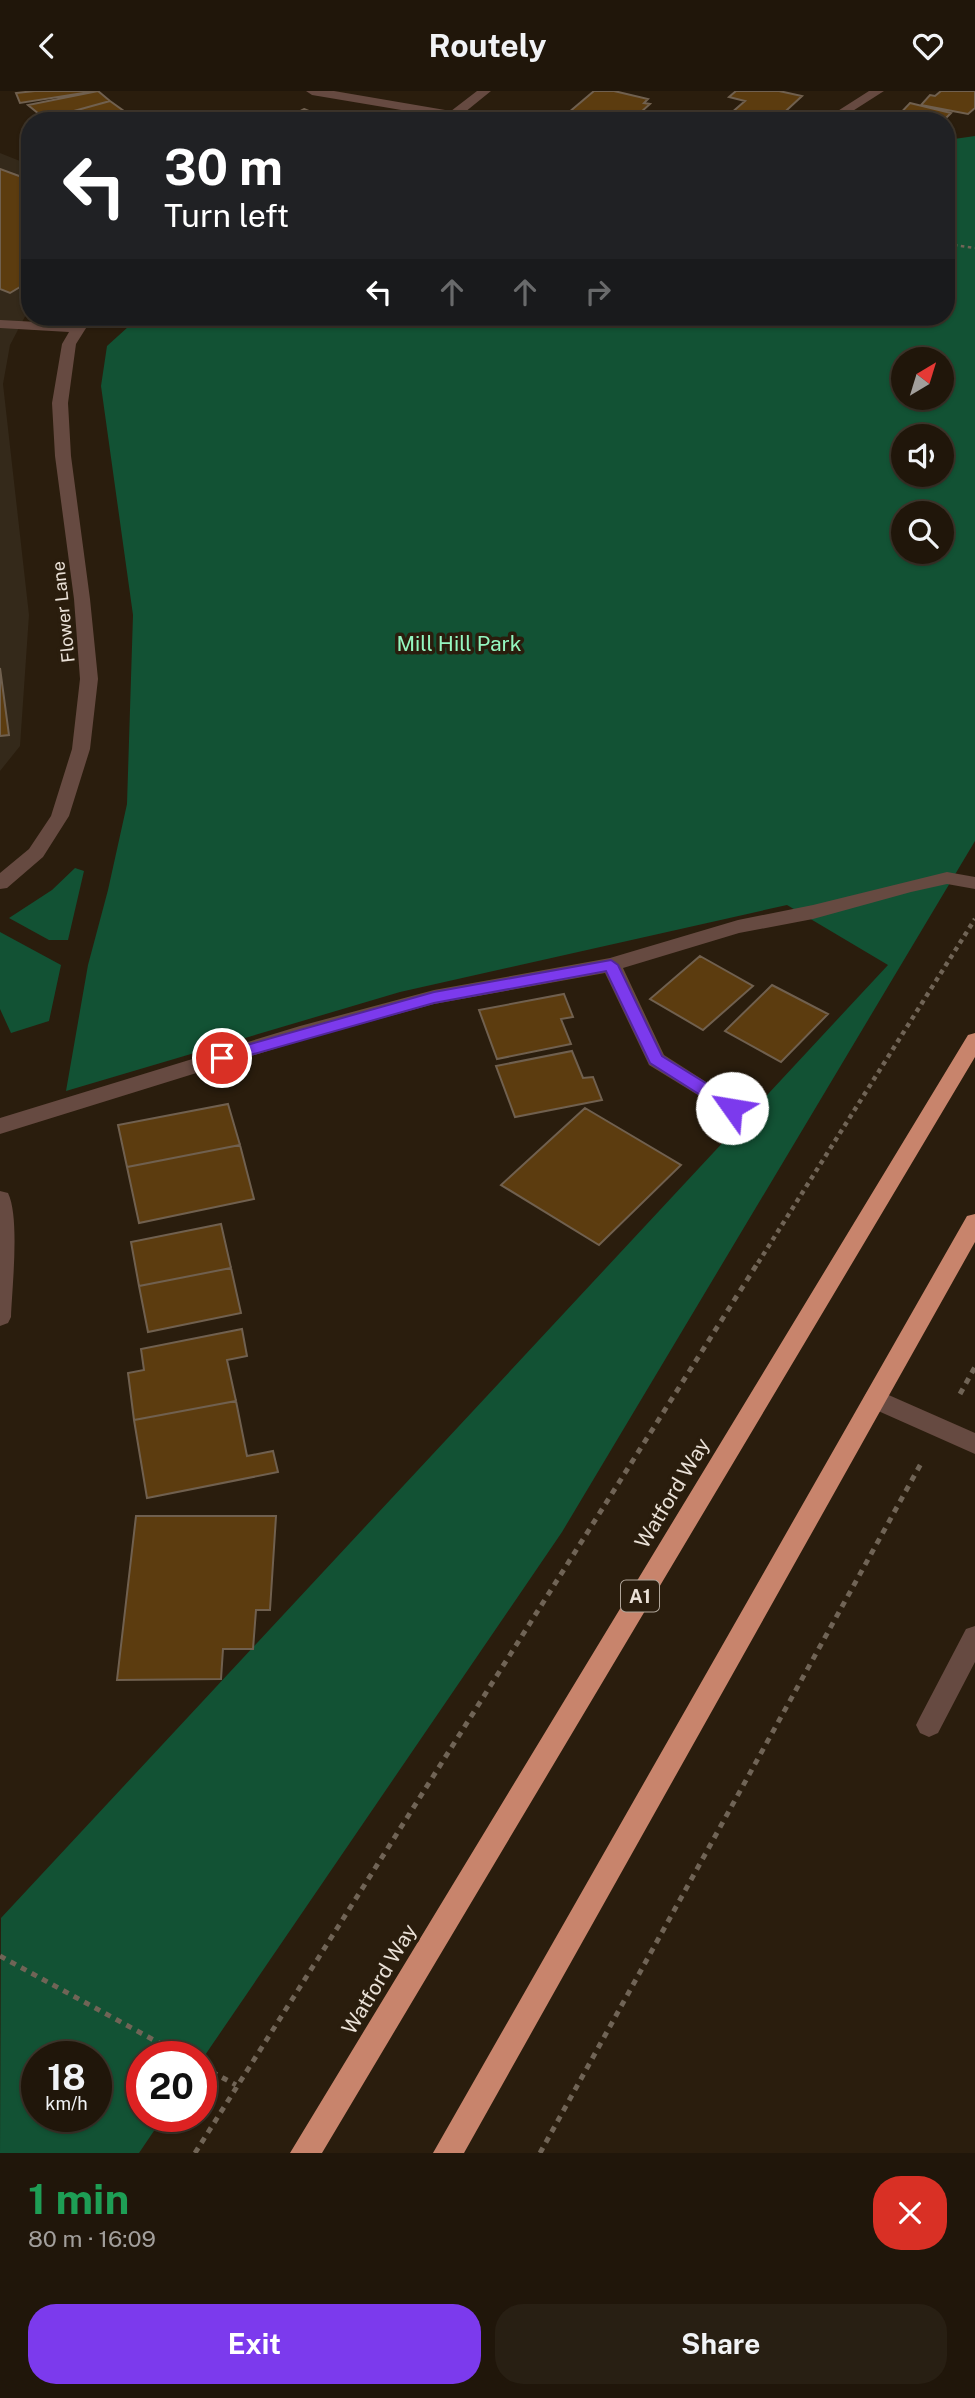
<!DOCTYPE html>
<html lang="en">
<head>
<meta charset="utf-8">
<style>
  body { margin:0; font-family:"Public Sans",sans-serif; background:#281f13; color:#f1f3f6; height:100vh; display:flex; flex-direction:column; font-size:26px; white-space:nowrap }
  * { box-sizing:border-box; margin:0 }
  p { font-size:23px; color:#a29f9c }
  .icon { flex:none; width:38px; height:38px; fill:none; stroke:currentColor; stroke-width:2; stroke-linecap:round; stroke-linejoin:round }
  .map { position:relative; height:2062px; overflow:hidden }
  .side { display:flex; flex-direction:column; background:#20160a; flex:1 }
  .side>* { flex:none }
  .banner { position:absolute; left:21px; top:21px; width:934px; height:214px; border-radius:28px; box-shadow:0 2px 5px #0004,0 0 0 2px #3d352b; background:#202124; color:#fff; overflow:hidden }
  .needle { width:46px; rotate:38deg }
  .buttons { position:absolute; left:891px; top:256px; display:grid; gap:14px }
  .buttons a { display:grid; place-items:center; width:63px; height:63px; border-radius:50%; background:#20160a; box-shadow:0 2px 5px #0004,0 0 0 2px #3d352b; font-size:35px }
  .speed { position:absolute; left:21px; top:1950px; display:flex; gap:14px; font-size:35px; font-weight:700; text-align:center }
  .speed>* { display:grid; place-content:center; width:91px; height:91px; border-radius:50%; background:#20160a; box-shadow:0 2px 5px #0004,0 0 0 2px #3d352b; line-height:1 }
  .speed small { font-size:18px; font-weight:400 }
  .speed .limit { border:10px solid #d22; background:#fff; color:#111 }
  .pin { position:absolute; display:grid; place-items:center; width:60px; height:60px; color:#fff; margin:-30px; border:4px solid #fff; border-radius:50%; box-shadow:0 2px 7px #0007 }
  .me { position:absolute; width:77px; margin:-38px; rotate:302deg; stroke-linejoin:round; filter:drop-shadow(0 0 5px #0008) }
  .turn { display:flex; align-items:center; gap:24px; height:147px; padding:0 28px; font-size:32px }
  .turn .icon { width:91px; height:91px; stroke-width:2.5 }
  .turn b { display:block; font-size:49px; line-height:60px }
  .lanes { display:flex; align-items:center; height:66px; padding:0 28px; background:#0003; justify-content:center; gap:35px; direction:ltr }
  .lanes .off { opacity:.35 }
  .round { display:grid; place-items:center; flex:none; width:74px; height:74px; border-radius:28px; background:#281f13 }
  .summary { display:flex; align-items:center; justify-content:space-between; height:119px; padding:0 28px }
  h1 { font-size:42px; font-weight:700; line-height:52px; color:#1e9e55 }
  .button { display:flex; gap:14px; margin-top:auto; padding:14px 28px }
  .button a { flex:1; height:80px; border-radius:28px; background:#7c3aed; color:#fff; font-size:28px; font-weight:700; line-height:80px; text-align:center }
  .button a+a { background:#281f13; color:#f1f3f6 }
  header { display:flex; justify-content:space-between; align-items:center; height:91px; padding:0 28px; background:#20160a; font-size:32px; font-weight:700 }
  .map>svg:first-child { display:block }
</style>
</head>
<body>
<header><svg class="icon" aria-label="back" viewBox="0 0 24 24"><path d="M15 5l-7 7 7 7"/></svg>Routely<svg class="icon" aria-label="heart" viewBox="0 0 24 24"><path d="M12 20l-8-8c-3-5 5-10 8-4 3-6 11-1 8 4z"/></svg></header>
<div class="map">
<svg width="975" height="2062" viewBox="0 0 975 2062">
  <rect width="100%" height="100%" fill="#2a1d0d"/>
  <path fill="#34291a" d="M0 62 30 74V216L10 254 3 293 29 524 20 655 0 680Z"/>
  <path fill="#125234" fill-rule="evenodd" d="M975 45V750L562 1441 201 1970V1965H142V2025H164L139 2062H0L1 1827 888 874 787 814 400 901 66 1000 88 874 108 799 127 713 133 524 101 295 107 255 139 226H947V49ZM903 268H942V306H903ZM903 345H942V383H903ZM903 422H942V460H903ZM37 1965H96V2025H37Z
    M75 777 84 780 68 849H49L9 827 52 799Z
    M0 841 61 874 49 930 11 942 0 918Z"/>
  <path fill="#5c3c0f" stroke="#70604f" stroke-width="2" d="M35 0H96L20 12 16 2Z
    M98 0 110 10 45 28 28 14Z
    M594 0H614L648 8 644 12 650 13 631 30H600L568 22Z
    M736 0H779L802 5 775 30H758L730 23 745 10 729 6Z
    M941 0H975V17L968 23 921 14 930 4 935 5Z
    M110 10 128 23 105 30H56L52 26Z
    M910 12 951 22 943 30H893Z
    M304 18 316 23 322 20 348 30H281Z
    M563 23 590 30H555Z
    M0 78 30 89V190L10 202 0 198Z
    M0 577 9 644 0 645Z
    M700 865 753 895 703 939 650 908Z
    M772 894 828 923 781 971 725 940Z
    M564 903 573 926 561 928 571 953 497 968 479 919Z
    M572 960 583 987 593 986 602 1009 515 1026 496 975Z
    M228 1013 240 1054 127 1076 118 1034Z
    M585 1017 681 1074 599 1154 501 1094Z
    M240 1054 254 1108 139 1132 127 1076Z
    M221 1133 231 1177 139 1195 131 1151Z
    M231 1177 241 1222 148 1241 139 1195Z
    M242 1238 247 1265 227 1269 236 1310 134 1329 128 1282 144 1279 141 1258Z
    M236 1310 247 1365 273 1360 278 1381 147 1407 134 1329Z
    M136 1425H276L270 1519H256L253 1558H223L221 1588 117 1589Z"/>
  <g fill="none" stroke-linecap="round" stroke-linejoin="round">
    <path stroke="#706456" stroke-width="2.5" stroke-dasharray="3.5 3.5" stroke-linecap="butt" d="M947 153 975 157"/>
    <path stroke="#706456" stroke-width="4.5" stroke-dasharray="4.5 4.5" stroke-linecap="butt" d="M758 1172 975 828"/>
    <path stroke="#706456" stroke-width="5" stroke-dasharray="6 6" stroke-linecap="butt" d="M960 1303 975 1276
      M0 1865 183 1965
      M201 1975 236 1994
      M195 2062 759 1170
      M540 2062 923 1369"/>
    <path fill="#664a41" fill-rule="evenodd" d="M306 0H334L451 20 477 0H491L454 30H440L443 26 312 4Z
      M869 0H884L837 30H822Z
      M79 226H93L76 253 68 312 71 365 90 508 98 588 90 658 69 725 43 766 7 797 0 798V782L29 758 51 725 72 658 80 588 74 508 55 365 52 312 62 253 69 241 0 237V229L75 233Z
      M947 781 975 786V798L947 793 911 801 813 828 739 842 623 877 664 964 739 1012 742 1017 739 1022 732 1025 649 974 605 882 434 913 303 949 0 1043V1027L300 935 434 899 610 867 738 829 813 814Z
      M0 1100 8 1102C20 1126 12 1197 11 1226L8 1232 0 1235Z
      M875 1298 975 1342V1363L867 1315 863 1308 867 1301Z
      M975 1535V1571L938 1642 929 1646 920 1642 916 1634 920 1626 966 1538Z"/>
    <path fill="#c8846c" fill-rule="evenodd" d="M975 942V966L322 2062H290L968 944Z
      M975 1123V1151L464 2062H433L967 1125Z"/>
  </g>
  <path fill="#7c3aed" stroke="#51269a" stroke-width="2" d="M611 869 618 874 662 965 738 1012 740 1017 738 1021H727L650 972 606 880 434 912 222 972 214 967 222 961 434 901Z"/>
  <g text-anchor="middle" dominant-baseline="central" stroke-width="7" stroke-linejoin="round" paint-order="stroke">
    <g font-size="18" fill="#eae1d7" stroke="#2a1d0d">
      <text transform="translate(63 521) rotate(-96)">Flower Lane</text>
    </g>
    <rect fill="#2a1d0d" stroke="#b0a69a" stroke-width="2" x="621" y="1489.5" width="38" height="31" rx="5"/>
    <g font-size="19" font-weight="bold" fill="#eae1d7">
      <text x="640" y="1505">A1</text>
    </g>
    <g font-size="21" fill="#94f7c0" stroke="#2a1d0d">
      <text x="459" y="552">Mill Hill Park</text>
    </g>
    <g font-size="21" fill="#eae1d7" stroke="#2a1d0d">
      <text transform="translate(672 1402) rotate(-59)">Watford Way</text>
      <text transform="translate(379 1888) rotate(-59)">Watford Way</text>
    </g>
  </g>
</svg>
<div class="buttons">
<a><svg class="needle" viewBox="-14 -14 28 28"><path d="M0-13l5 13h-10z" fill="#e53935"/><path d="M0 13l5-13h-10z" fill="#a29f9c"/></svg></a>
<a><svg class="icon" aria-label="sound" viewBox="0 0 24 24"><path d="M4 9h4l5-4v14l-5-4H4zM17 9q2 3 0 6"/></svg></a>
<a><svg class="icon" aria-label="search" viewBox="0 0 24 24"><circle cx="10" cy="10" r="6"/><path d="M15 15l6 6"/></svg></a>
</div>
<div class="speed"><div>18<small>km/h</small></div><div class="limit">20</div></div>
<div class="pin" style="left:222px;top:967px;background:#d93025"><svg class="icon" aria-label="arrive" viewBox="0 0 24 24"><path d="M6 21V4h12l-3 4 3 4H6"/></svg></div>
<svg class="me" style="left:732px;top:1017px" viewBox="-20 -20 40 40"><circle r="19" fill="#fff"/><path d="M0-13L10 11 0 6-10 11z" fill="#7c3aed"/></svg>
<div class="banner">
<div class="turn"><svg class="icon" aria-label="left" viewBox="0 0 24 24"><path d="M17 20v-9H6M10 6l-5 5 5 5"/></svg><div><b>30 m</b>Turn left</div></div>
<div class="lanes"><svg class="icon" aria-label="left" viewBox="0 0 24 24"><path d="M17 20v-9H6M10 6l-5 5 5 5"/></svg><svg class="icon off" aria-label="ahead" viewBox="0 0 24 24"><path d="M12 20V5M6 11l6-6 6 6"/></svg><svg class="icon off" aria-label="ahead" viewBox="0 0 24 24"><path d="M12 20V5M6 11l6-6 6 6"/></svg><svg class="icon off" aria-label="right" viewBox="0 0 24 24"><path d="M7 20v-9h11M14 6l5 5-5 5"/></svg></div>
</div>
</div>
<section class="side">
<div class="summary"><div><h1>1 min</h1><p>80 m · 16:09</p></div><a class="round" style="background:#d93025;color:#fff"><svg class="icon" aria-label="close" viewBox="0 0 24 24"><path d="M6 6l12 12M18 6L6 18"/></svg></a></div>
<div class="button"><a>Exit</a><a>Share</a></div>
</section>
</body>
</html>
